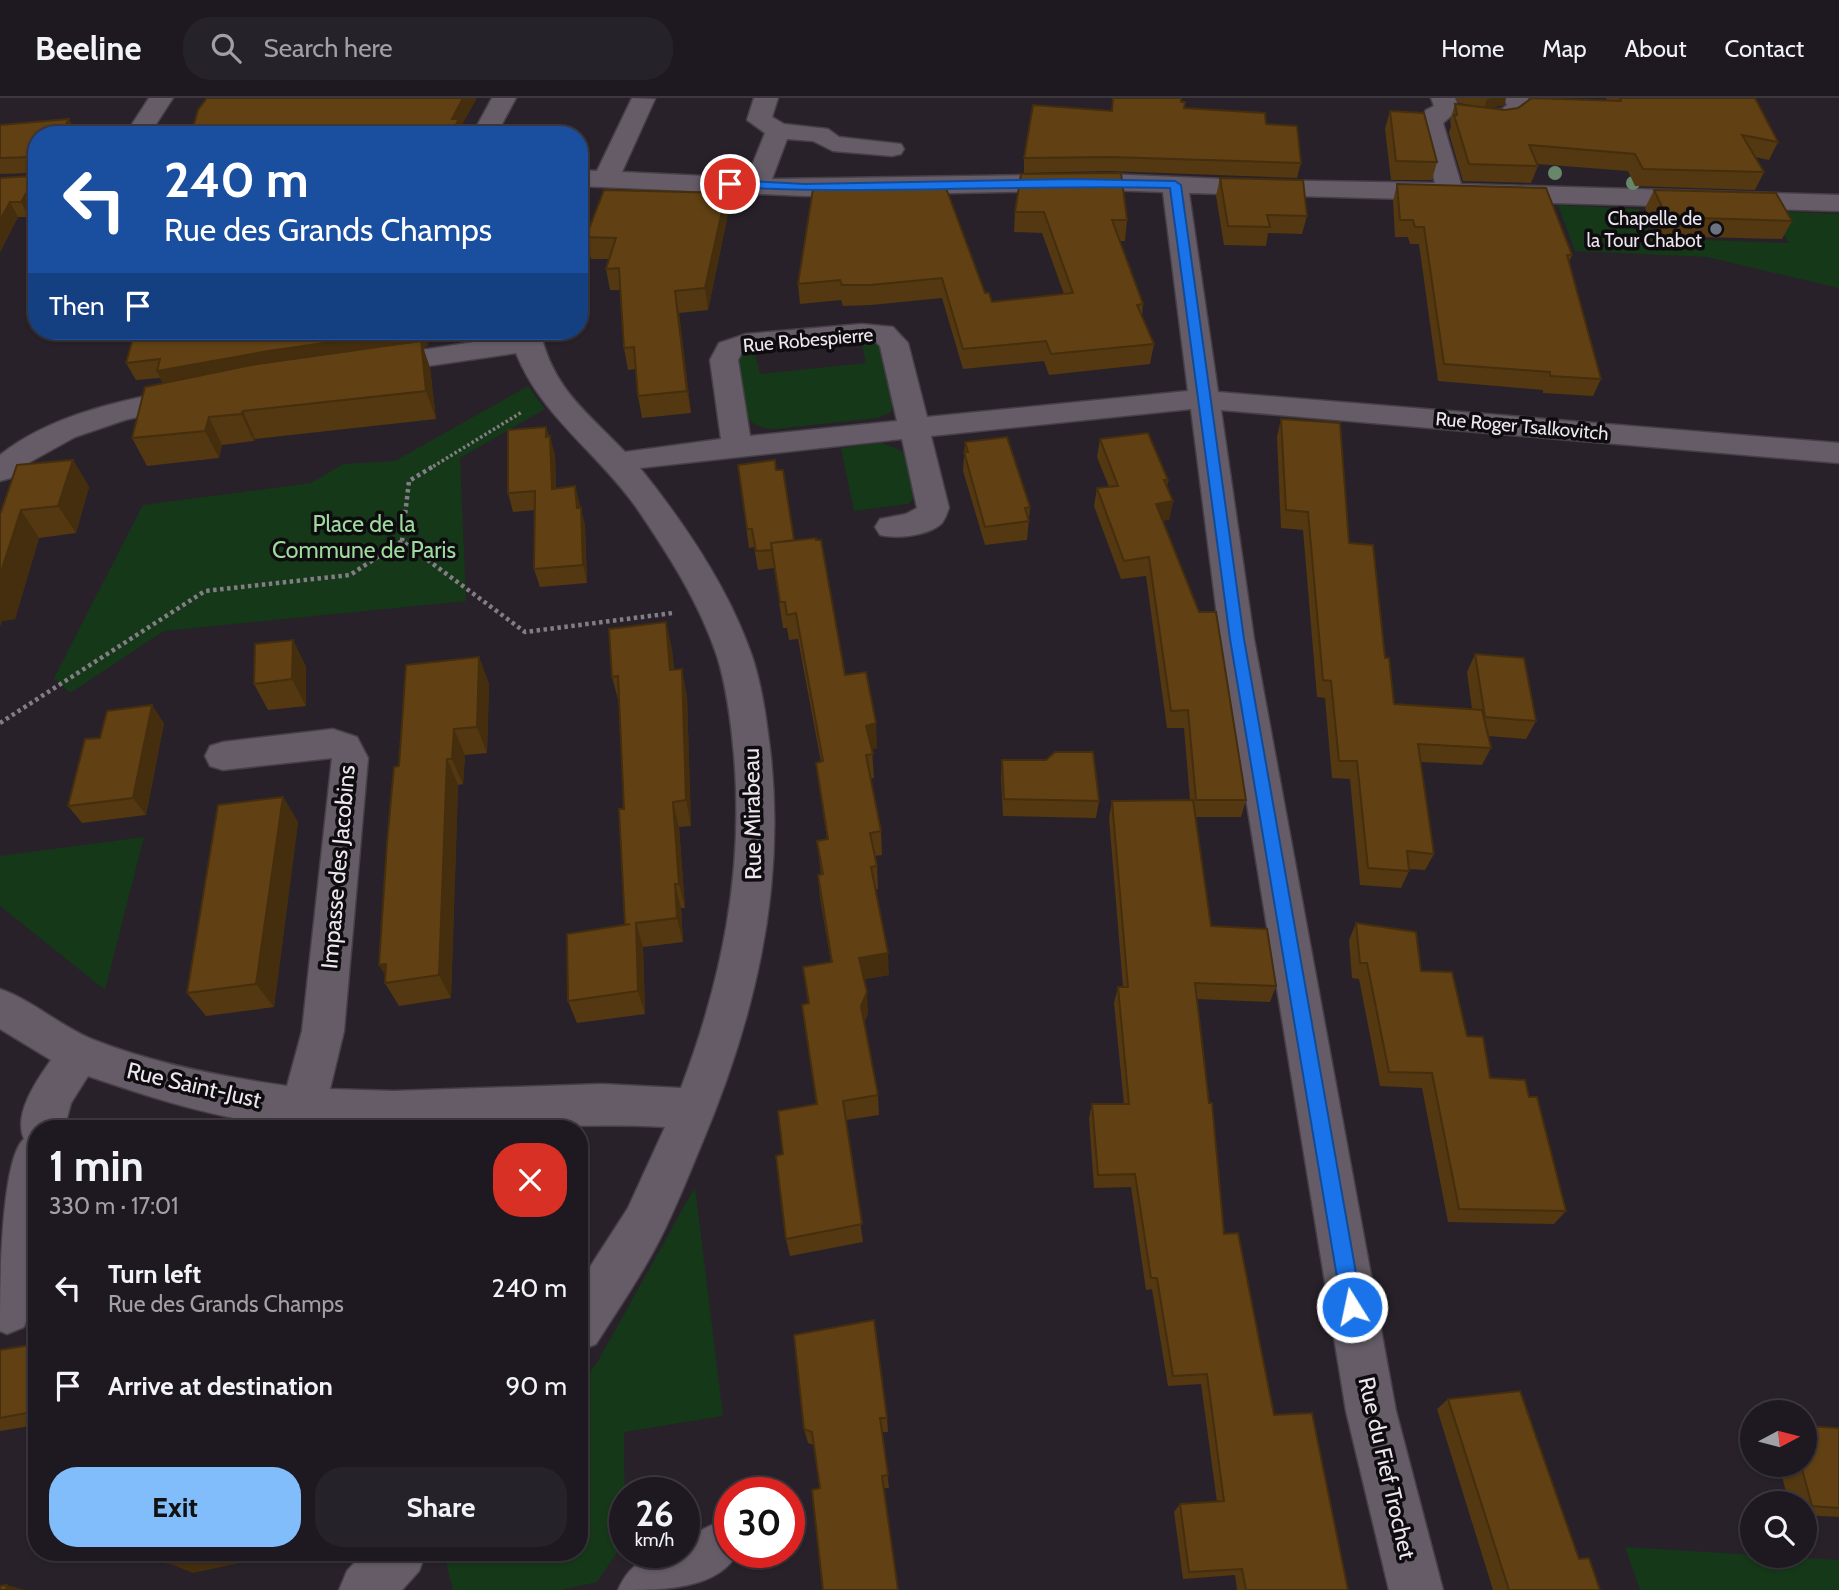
<!DOCTYPE html>
<html lang="en">
<head>
<meta charset="utf-8">
<style>
  body { margin:0; font-family:Cabin,sans-serif; background:#262229; color:#f1f3f6; height:100vh; display:flex; flex-direction:column; font-size:26px; white-space:nowrap }
  * { box-sizing:border-box; margin:0 }
  p { font-size:23px; color:#a1a0a5 }
  .icon { flex:none; width:38px; height:38px; fill:none; stroke:currentColor; stroke-width:2; stroke-linecap:round; stroke-linejoin:round }
  .map { position:relative; flex:1; overflow:hidden }
  .sheet { position:absolute; left:28px; top:1022px; width:560px; height:441px; display:flex; flex-direction:column; background:#1e1920; border-radius:28px; box-shadow:0 2px 5px #0004,0 0 0 2px #3c383e }
  .sheet>* { flex:none }
  .guide { position:absolute; left:28px; top:28px; width:560px; height:214px; border-radius:28px; box-shadow:0 2px 5px #0004,0 0 0 2px #3c383e; background:#1a4fa0; color:#fff; overflow:hidden }
  .needle { width:46px; rotate:83deg }
  .tools { position:absolute; left:1740px; top:1302px; display:grid; gap:14px }
  .tools a { display:grid; place-items:center; width:77px; height:77px; border-radius:50%; background:#1e1920; box-shadow:0 2px 5px #0004,0 0 0 2px #3c383e; font-size:35px }
  .speed { position:absolute; left:609px; top:1379px; display:flex; gap:14px; font-size:35px; font-weight:700; text-align:center }
  .speed>* { display:grid; place-content:center; width:91px; height:91px; border-radius:50%; background:#1e1920; box-shadow:0 2px 5px #0004,0 0 0 2px #3c383e; line-height:1 }
  .speed small { font-size:18px; font-weight:400 }
  .speed .limit { border:10px solid #d22; background:#fff; color:#111 }
  .pin { position:absolute; display:grid; place-items:center; width:60px; height:60px; color:#fff; margin:-30px; border:4px solid #fff; border-radius:50%; box-shadow:0 2px 7px #0007 }
  .me { position:absolute; width:77px; margin:-38px; rotate:350deg; stroke-linejoin:round; filter:drop-shadow(0 0 5px #0008) }
  .turn { display:flex; align-items:center; gap:24px; height:147px; padding:0 21px; font-size:32px }
  .turn .icon { width:91px; height:91px; stroke-width:2.5 }
  .turn b { display:block; font-size:49px; line-height:60px }
  .then { display:flex; align-items:center; height:66px; padding:0 21px; background:#0003; gap:14px; font-size:26px }
  .round { display:grid; place-items:center; flex:none; width:74px; height:74px; border-radius:28px; background:#262229 }
  .head { display:flex; align-items:center; justify-content:space-between; height:119px; padding:0 21px }
  h1 { font-size:42px; font-weight:800; line-height:52px }
  .cta { display:flex; gap:14px; margin-top:auto; padding:14px 21px }
  .cta a { flex:1; height:80px; border-radius:28px; background:#80bdfa; color:#111; font-size:28px; font-weight:800; line-height:80px; text-align:center }
  .cta a+a { background:#262229; color:#f1f3f6 }
  ul { padding:0; list-style:none }
  li { display:flex; align-items:center; gap:21px; height:98px; padding:0 21px }
  li div { flex:1 }
  li b { display:block; font-size:26px }
  li em { font-style:normal }
  header { display:flex; align-items:center; gap:42px; box-sizing:border-box; height:98px; padding:0 35px; background:#1e1920; border-bottom:2px solid #3c383e }
  header strong { font-size:33px }
  nav { display:flex; gap:38px; margin-inline-start:auto; font-size:24px }
  .search { width:490px; height:63px; background:#262229; display:flex; align-items:center; gap:18px; box-sizing:border-box; padding:0 24px; border-radius:28px; color:#a1a0a5; font-size:26px }
  .map>svg:first-child { display:block }
</style>
</head>
<body>
<header>
<strong>Beeline</strong>
<div class="search"><svg class="icon" aria-label="search" viewBox="0 0 24 24"><circle cx="10" cy="10" r="6"/><path d="M15 15l6 6"/></svg>Search here</div>
<nav><a>Home</a><a>Map</a><a>About</a><a>Contact</a></nav>
</header>
<div class="map">
<svg width="1839" height="1492" viewBox="0 0 1839 1492">
  <rect width="100%" height="100%" fill="#28212a"/>
  <path fill="#153818" d="M1558 107 1639 111 1653 140 1789 145 1771 113 1839 116V190L1707 159 1575 153Z
    M861 242 877 243 882 249 895 302 891 314 877 320 775 331C762 330 752 328 745 316L737 260 739 257 754 252 760 276 866 265Z
    M528 288 545 311 460 360 466 503 164 533 70 595 54 580 143 407 311 385 343 366 395 363Z
    M881 345C914 354 912 366 918 396L908 406 854 413 841 350Z
    M144 739 105 892 0 808V758Z
    M695 1089 723 1318 624 1334 625 1443 597 1484 561 1492H453L446 1464 454 1454H579V1288L598 1263Z
    M1625 1449 1839 1462V1492H1640Z"/>
  <g fill="none" stroke-linecap="round" stroke-linejoin="round">
    <g stroke="#463f47" stroke-width="3">
      <path id="minor" d="M149 0H173L149 37H125Z
        M492 0H516L496 37H472Z
        M632 0 655 1 622 74 747 80 765 35 747 22 754 0H778L772 19 784 26 828 31 839 39 901 46 904 51 901 56 892 58 833 53 813 43 787 41 772 81 1107 76 1248 82 1435 85 1419 25 1426 12 1434 8 1431 0H1455L1459 11 1443 25 1461 86 1839 97V113L1189 95 1218 294 1839 345V365L1221 312 1254 541 1396 1313 1443 1492H1389L1346 1313 1220 541 1191 311 931 338 949 410C947 415 945 422 941 426 927 438 897 441 880 437L875 429 880 421 906 416 917 410 902 341 640 370C685 426 730 492 753 561 763 593 767 626 771 660 785 797 753 925 700 1050 685 1086 671 1122 652 1156 635 1187 615 1216 596 1246L579 1253V1186L628 1110 665 1029C545 1023 423 1039 304 1030 231 1025 158 1002 88 978L71 1005 64 1031H37C37 1090 46 1174 24 1229L7 1236 0 1233C0 1197 0 1062 24 1041 13 1016 37 982 51 962L0 931V891C34 903 61 929 94 942 155 966 223 979 287 988L302 933 332 660 223 672 210 668 205 658 210 648 223 644 333 631 357 639 368 660 344 933 330 991 394 993 602 986 681 990C722 882 744 773 734 657 731 624 727 590 717 558 699 504 668 456 636 409 599 356 540 317 516 255L373 276 363 273 359 267 363 261 513 238 512 233H540C553 291 586 313 625 354L721 341 710 262 719 245 746 236 862 226 893 229 908 245 927 319 1188 293 1163 94 1107 92 805 98 579 88V72L597 73ZM862 242 875 243 880 248 897 323 750 338 738 262 741 256 750 253Z
        M1504 0H1528L1531 9C1516 31 1484 28 1461 22L1457 17 1461 12 1502 11 1507 7Z
        M190 289 200 292 205 298 200 304 125 322 75 339 30 364 11 380 0 383V357C53 315 125 302 190 289Z
        M712 1427 730 1434V1454H738C718 1492 662 1492 618 1492 631 1462 653 1454 684 1454V1440Z
        M364 1454H426L419 1473 402 1492H339L347 1473Z"/>
    </g>
    <path stroke="#837d85" stroke-width="3.5" stroke-dasharray="2.5 2.5" stroke-linecap="butt" d="M429 371 522 314"/>
    <path stroke="#837d85" stroke-width="4.5" stroke-dasharray="3.5 3.5" stroke-linecap="butt" d="M432 369 409 383 402 443 525 534 673 515
      M0 625 205 493 350 477 402 443"/>
    <use href="#minor" fill="#655c67" fill-rule="evenodd"/>
  </g>
  <g fill="#68876a">
    <circle cx="1555" cy="75" r="7"/>
    <circle cx="1633" cy="85" r="7"/>
  </g>
  <path fill="#533811" d="M1456 0H1506L1504 7 1487 10 1505 12 1607 2 1606 0H1755L1778 44 1769 62 1755 59 1764 74 1755 92 1635 88 1628 73 1537 66 1538 68 1531 85 1463 83 1449 35 1451 28 1450 23 1455 6 1475 8 1459 5Z
    M1181 4 1184 10 1266 26 1301 65 1297 80 1107 73 1024 75V60L1111 13Z
    M1390 13 1437 64 1432 82H1391L1385 31Z
    M69 21 29 119H18L0 154V80L31 78V75L0 76V27Z
    M1021 76 1127 122 1125 143H1120L1143 206 1142 218 1154 246 1150 266 1049 277 1044 263 963 271 942 200 871 207 843 208 841 202 800 206 798 186 813 91 985 195 992 204 1064 196 1042 135 1014 134 1015 114Z
    M1220 80 1307 118 1302 136 1268 135 1266 148 1224 147 1216 98Z
    M1397 86 1572 157 1569 164 1601 281 1593 298 1543 295V292L1438 283 1419 146H1410L1408 139H1395L1393 103Z
    M1654 92 1792 123 1782 141 1658 138 1645 110Z
    M728 116 708 212 679 215 691 315 642 320 638 298 636 271 628 272 624 250 621 192H610L606 171 609 161H591L586 139Z
    M135 233 428 248 423 249 430 270 436 321 255 341 254 343 222 347 219 360 147 368 132 340 163 285 160 280 136 282 126 265Z
    M1281 321 1349 445 1385 560 1394 606 1472 611 1467 574 1475 556 1536 623 1526 641 1488 638 1491 650 1482 667 1421 664 1434 756 1425 772 1409 771V773L1401 790 1360 787 1350 681 1332 680 1325 600 1317 599 1303 432 1281 430 1277 339Z
    M546 329 555 357 556 390 575 388 585 428 587 485 540 489 534 471 535 412 513 414 508 395Z
    M1100 341 1168 382 1167 390 1173 403 1169 422H1163L1246 702 1241 719H1195L1211 828 1276 888 1270 904 1196 901 1224 1136 1274 1317 1348 1492H1237L1235 1477 1183 1481 1174 1414 1180 1406 1217 1404 1201 1286 1168 1288 1152 1191 1146 1192 1131 1089 1094 1090 1089 1020 1092 1006H1124L1114 905 1118 889H1123L1109 720 1112 703 1190 702 1184 630H1167L1146 478 1121 481 1094 408 1097 390 1109 389 1097 359Z
    M965 344 1030 409 1027 442 985 447 963 373Z
    M73 362 89 389 76 435 39 440 15 521 2 523 0 528V414Z
    M738 367 776 372 794 442 845 577 877 650 872 651 874 680 870 681 881 733 882 757 875 758 877 768 878 791 875 792 889 877 864 881 868 915 864 925 878 997 879 1017 846 1022 863 1144 790 1158 786 1141 783 1056 817 1006 808 905 803 869 831 864 820 800 818 777 821 776 817 743 827 741 819 689 816 665 821 664 798 541 789 542 787 530H783L774 470 758 472 754 449 749 450Z
    M293 542 306 569V608L268 612 254 586Z
    M672 551 674 572 687 598 691 728 679 729 685 810H681L683 844 643 849 645 916 577 925 568 903 625 827 624 711 619 605 612 579Z
    M479 559 489 586 487 655 465 657 463 686 458 687 451 900 399 908 385 885 399 668Z
    M164 625 146 717 82 725 68 708Z
    M1002 662 1099 703 1096 720 1003 718 1001 680Z
    M283 699 298 724 274 909 206 918 187 895Z
    M1356 825 1421 873 1467 938 1490 980 1529 999 1566 1113 1554 1126 1448 1124 1422 990 1380 988 1359 881 1352 880 1349 842Z
    M37 1246V1327L0 1333V1252Z
    M1448 1301 1579 1461 1600 1492H1493L1437 1311Z
    M887 1320 888 1334H882L889 1390H820L814 1347 808 1345 804 1331Z
    M1839 1330V1419L1804 1417V1405H1789L1779 1367H1804Z"/>
  <path fill="#442e0e" d="M463 0H477L461 29 463 37H450L452 21Z
    M1493 0H1506L1504 7 1484 10 1487 1Z
    M69 21 77 36 60 37Z
    M37 77V106L29 119 21 104Z
    M726 95 728 116 708 212 705 190Z
    M10 104 18 119 0 154V122Z
    M675 193 679 215 691 315 687 293Z
    M409 233H426L428 248 423 249 430 270 436 321 426 293 166 291 157 273 268 253Z
    M243 313 255 341 254 343 241 316Z
    M209 319 222 347 219 360 205 333Z
    M546 329 550 346V338L555 357 557 410 552 391Z
    M73 362 89 389 76 435 58 408Z
    M575 388 580 407 581 427V410L585 428 587 485 583 467Z
    M1173 403 1169 422 1153 424 1156 406Z
    M21 412 39 440 15 521 2 523 0 528V477Z
    M666 524 672 551 676 599 670 572Z
    M293 542 306 569V608L292 581Z
    M479 559 489 586 487 655 477 629Z
    M682 571 687 598 691 728 686 702Z
    M152 607 164 625 146 717 133 700Z
    M876 625 877 650 868 652 866 628Z
    M454 631 465 657 463 686 452 661Z
    M447 661 458 687 451 900 439 877Z
    M283 699 298 724 274 909 256 886Z
    M673 704 679 729 685 810 679 786Z
    M675 786 681 810 683 844 677 820Z
    M636 825 643 849 645 916 638 893Z
    M888 855 889 877 861 882 859 860Z
    M386 866 389 884 379 867Z
    M867 894 868 915 863 929 861 908Z
    M220 1454H281V1456L193 1475 168 1465Z
    M7 1487 25 1492H6Z"/>
  <path fill="#614114" stroke="#442e0e" stroke-width="2" d="M207 0H463L452 21H459L450 37H191L198 12Z
    M1113 0H1181V4H1185L1184 10 1265 15 1266 26 1297 28 1301 65 1109 59 1024 60 1033 7 1112 13Z
    M1532 0 1621 3 1620 0H1755L1778 44 1742 37 1764 74 1643 71 1635 56 1529 47 1538 68 1469 66 1454 17H1457L1455 6 1505 12 1518 10Z
    M1390 13 1424 15 1437 64 1396 63Z
    M69 21 60 37H37V77L21 104H10L0 122V80L31 78V59L0 60V27Z
    M1121 75 1127 122H1112L1143 206 1137 207 1154 246 1051 256 1046 243 963 251 942 180 870 187H842L840 182 798 186 813 91H835L836 87 946 90 985 195H989L992 204 1073 195 1044 114H1015L1021 76Z
    M1220 80 1303 82 1307 118 1267 117 1270 129 1228 128Z
    M1397 86 1546 90 1572 157H1567L1601 281 1550 278V274L1444 266 1424 129H1415L1413 122H1400Z
    M604 92 726 95 705 190 675 193 687 293 638 298 634 249 624 250 619 170 606 171 616 140 586 139Z
    M1654 92 1776 95 1792 123 1667 119Z
    M135 233H409L268 253 157 273 160 261 126 265Z
    M421 243 426 293 243 313 241 316 209 319 205 333 132 340 145 289 251 267Z
    M1281 321 1340 325 1349 445 1373 447 1385 560H1389L1394 606 1482 612 1491 650 1418 646 1434 756 1407 753 1409 773 1368 770 1357 663H1339L1331 583 1323 582 1308 414 1286 412Z
    M546 329V339L550 338 552 391 575 388 577 410H581L583 467 534 471 535 393 508 395V332Z
    M1148 335 1168 382H1164L1173 403 1156 406 1199 514H1216L1246 702H1196L1188 612 1171 613 1149 459 1124 463 1097 390 1118 388 1100 341Z
    M1007 339 1030 409 1025 410 1029 423 985 429 964 354H968L965 344Z
    M73 362 58 408 21 412 0 477V414H1L17 367Z
    M775 362 776 372H783L794 442 771 445 772 452 756 453 752 431H747L738 367Z
    M816 440V442H821L845 577 866 574 876 625 866 628 873 656 866 657 881 733 870 735 877 768 871 769 888 855 859 860 867 894 861 908 878 997 843 1003 862 1126 786 1141 776 1058 783 1056 778 1013 817 1006 802 907 809 905 803 869 832 864 818 777 823 776 817 743 828 741 816 665 823 663 796 515 787 517 785 504H780L771 445Z
    M666 524 670 572 682 571 686 702 673 704 679 786H675L677 820 636 825 638 893 568 903 567 836 630 826 625 827 619 711H624L618 578 612 579 609 531Z
    M293 542 292 581 254 586 255 546Z
    M1475 556 1524 560 1536 623 1485 619Z
    M479 559 477 629 454 631 452 661H447L439 877 385 885 386 866 379 867 387 745 394 669 399 668 406 567Z
    M152 607 133 700 68 708 85 641 100 640 107 613Z
    M1055 654H1093L1099 703 1004 701 1002 662H1046Z
    M283 699 256 886 187 895 218 707Z
    M1193 702 1211 828 1267 831 1276 888 1195 885 1209 1005H1212L1224 1136 1238 1135 1274 1317 1312 1315 1348 1492H1246L1242 1471 1189 1474 1180 1406 1224 1403 1207 1276 1173 1278 1157 1180H1151L1135 1076 1098 1077 1092 1006H1129L1118 889H1128L1112 703Z
    M1356 825 1416 834 1421 873 1452 874 1467 938 1483 939 1490 980 1525 982 1529 999H1537L1566 1113 1459 1111 1432 975 1389 974 1367 865H1360Z
    M874 1222 887 1320H880L888 1377 882 1378 898 1492H823L812 1392 820 1390 812 1334 804 1331 794 1237Z
    M37 1246V1313L0 1320V1252Z
    M1520 1293 1579 1461 1589 1460 1600 1492H1509L1448 1301Z
    M1804 1328 1839 1330V1410L1812 1408 1801 1367H1804Z
    M170 1454H220L168 1465Z
    M7 1487 6 1492H0V1488Z"/>
  <path fill="#1a73e8" stroke="#114b97" stroke-width="2" d="M1073 81 1175 83 1181 87 1244 541 1362 1209 1359 1216 1352 1219 1345 1216 1342 1209 1230 541 1170 90C1024 86 877 97 730 89L725 86 730 82 805 86Z"/>
  <circle fill="#6b7280" stroke="#0f0c10" stroke-width="2.5" cx="1716" cy="131" r="7"/>
  <g text-anchor="middle" dominant-baseline="central" stroke-width="7" stroke-linejoin="round" paint-order="stroke">
    <g font-size="19" fill="#ece7ee" stroke="#0f0c10" text-anchor="end">
      <text x="1702" y="120">Chapelle de<tspan x="1702" dy="22">la Tour Chabot</tspan></text>
    </g>
    <g font-size="19" fill="#ece7ee" stroke="#0f0c10">
      <text transform="translate(808 242) rotate(-5)">Rue Robespierre</text>
      <text transform="translate(1522 328) rotate(5)">Rue Roger Tsalkovitch</text>
    </g>
    <g font-size="23" fill="#9dda9e" stroke="#0f0c10">
      <text x="364" y="426">Place de la<tspan x="364" dy="26">Commune de Paris</tspan></text>
    </g>
    <g font-size="23" fill="#ece7ee" stroke="#0f0c10">
      <text transform="translate(752 716) rotate(-91)">Rue Mirabeau</text>
      <text transform="translate(338 769) rotate(-85)">Impasse des Jacobins</text>
      <text transform="translate(194 987) rotate(13)">Rue Saint-Just</text>
      <text transform="translate(1387 1370) rotate(77)">Rue du Fief Trochet</text>
    </g>
  </g>
</svg>
<div class="tools">
<a><svg class="needle" viewBox="-14 -14 28 28"><path d="M0-13l5 13h-10z" fill="#e53935"/><path d="M0 13l5-13h-10z" fill="#a1a0a5"/></svg></a>
<a><svg class="icon" aria-label="search" viewBox="0 0 24 24"><circle cx="10" cy="10" r="6"/><path d="M15 15l6 6"/></svg></a>
</div>
<div class="speed"><div>26<small>km/h</small></div><div class="limit">30</div></div>
<div class="pin" style="left:730px;top:86px;background:#d93025"><svg class="icon" aria-label="arrive" viewBox="0 0 24 24"><path d="M6 21V4h12l-3 4 3 4H6"/></svg></div>
<svg class="me" style="left:1352px;top:1209px" viewBox="-20 -20 40 40"><circle r="17" fill="#1a73e8" stroke="#fff" stroke-width="3"/><path d="M0-11L8 9 0 5-8 9z" fill="#fff"/></svg>
<div class="guide">
<div class="turn"><svg class="icon" aria-label="left" viewBox="0 0 24 24"><path d="M17 20v-9H6M10 6l-5 5 5 5"/></svg><div><b>240 m</b>Rue des Grands Champs</div></div>
<div class="then">Then<svg class="icon" aria-label="arrive" viewBox="0 0 24 24"><path d="M6 21V4h12l-3 4 3 4H6"/></svg></div>
</div>
<section class="sheet">
<div class="head"><div><h1>1 min</h1><p>330 m · 17:01</p></div><a class="round" style="background:#d93025;color:#fff"><svg class="icon" aria-label="close" viewBox="0 0 24 24"><path d="M6 6l12 12M18 6L6 18"/></svg></a></div>
<ul>
<li><svg class="icon" aria-label="left" viewBox="0 0 24 24"><path d="M17 20v-9H6M10 6l-5 5 5 5"/></svg><div><b>Turn left</b><p>Rue des Grands Champs</p></div><em>240 m</em></li>
<li><svg class="icon" aria-label="arrive" viewBox="0 0 24 24"><path d="M6 21V4h12l-3 4 3 4H6"/></svg><div><b>Arrive at destination</b></div><em>90 m</em></li>
</ul>
<div class="cta"><a>Exit</a><a>Share</a></div>
</section>
</div>
</body>
</html>
